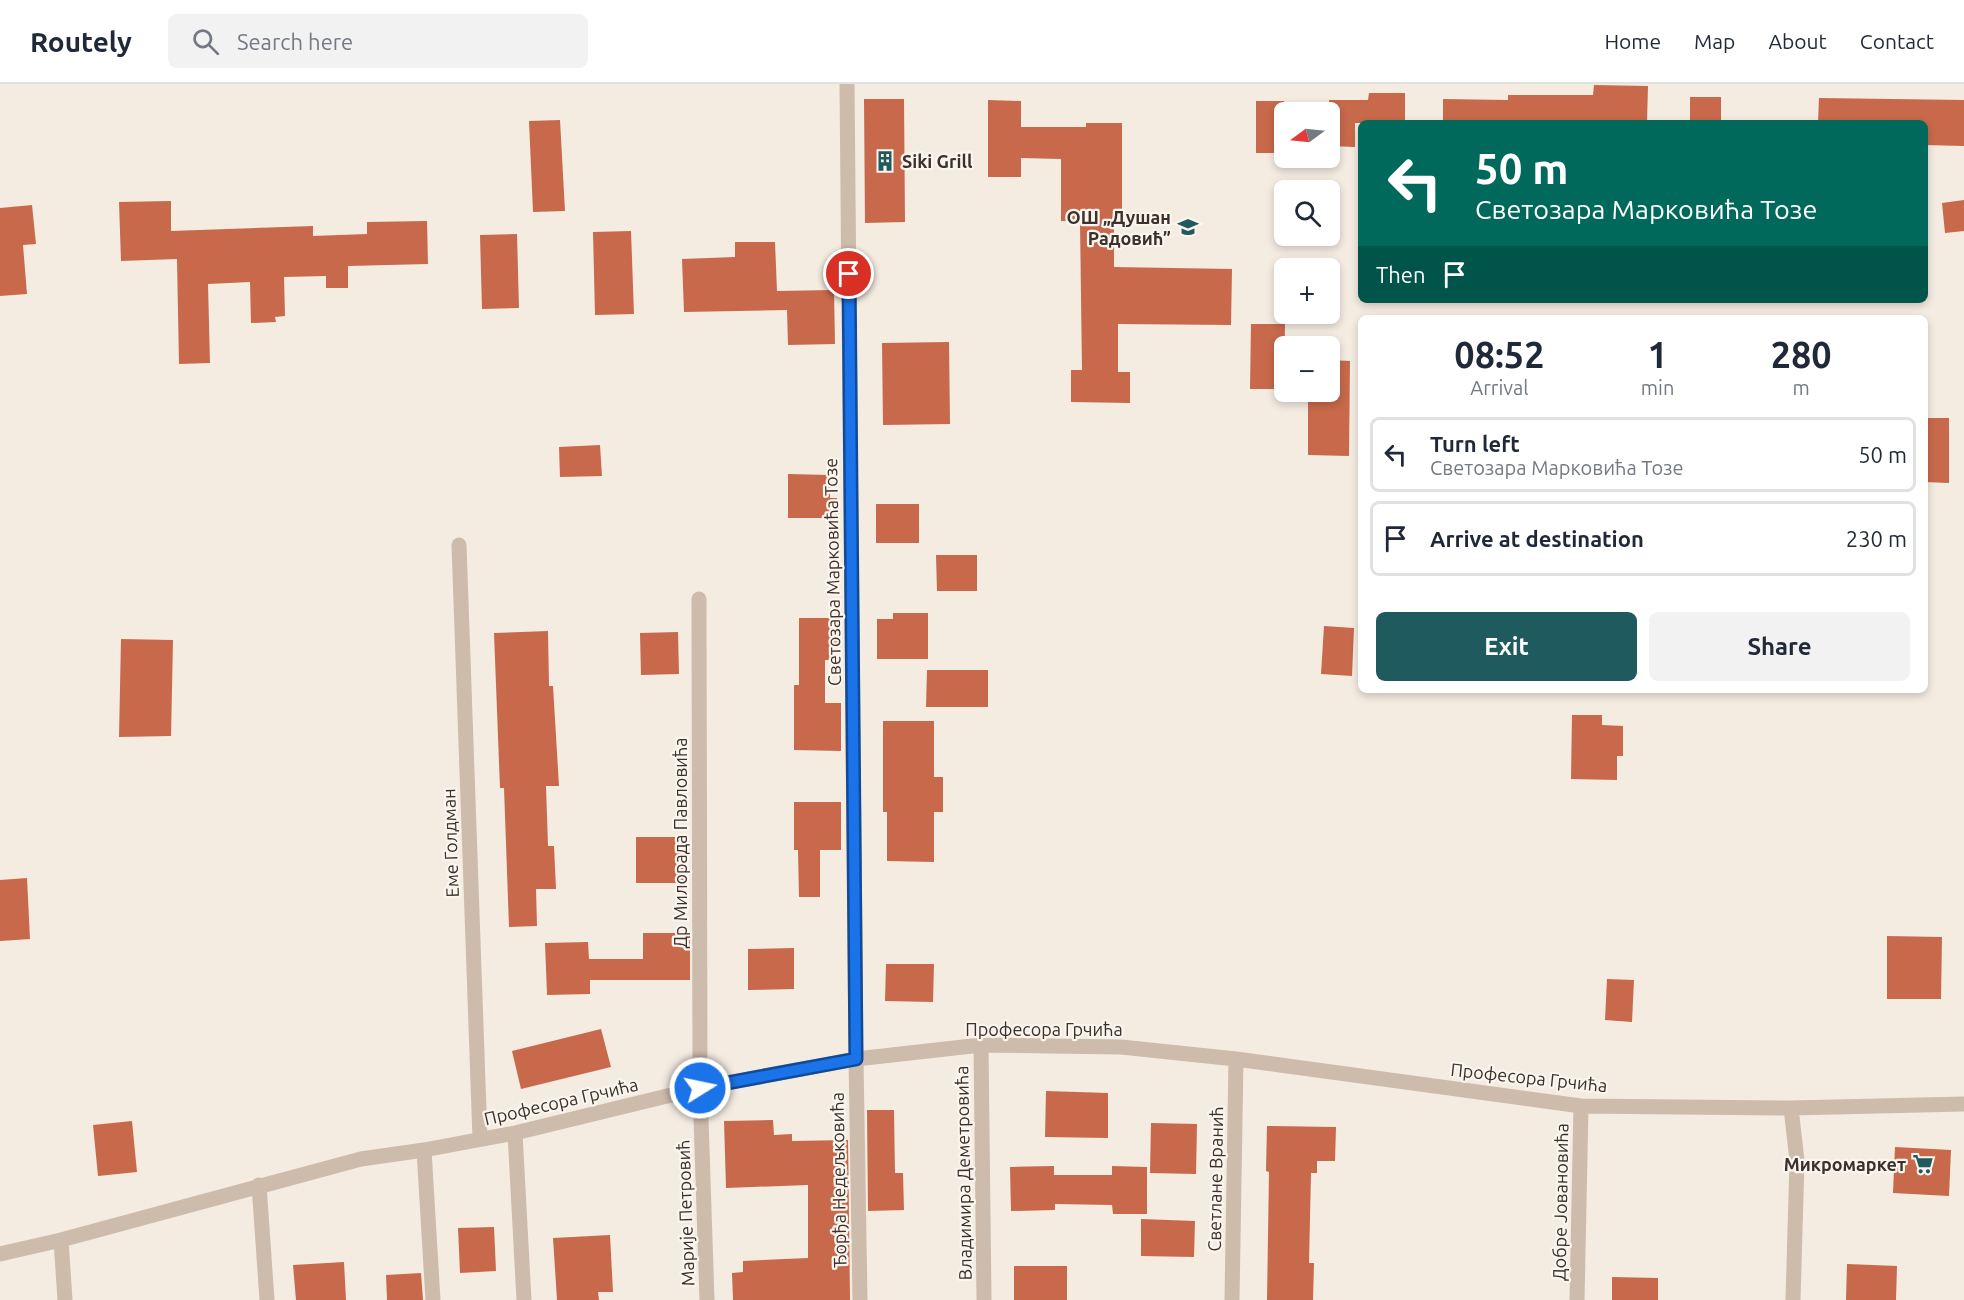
<!DOCTYPE html>
<html lang="en">
<head>
<meta charset="utf-8">
<style>
  body { margin:0; font-family:Ubuntu,sans-serif; background:#f2f2f3; color:#1f2937; height:100vh; display:flex; flex-direction:column; font-size:22px; white-space:nowrap }
  * { box-sizing:border-box; margin:0 }
  p { font-size:20px; color:#747a83 }
  .icon { flex:none; width:33px; height:33px; fill:none; stroke:currentColor; stroke-width:2; stroke-linecap:round; stroke-linejoin:round }
  .map { position:relative; flex:1; overflow:hidden }
  .side { position:absolute; left:1358px; top:231px; width:570px; height:378px; display:flex; flex-direction:column; background:#fff; border-radius:9px; box-shadow:0 3px 9px #0003 }
  .side>* { flex:none }
  .guide { position:absolute; left:1358px; top:36px; width:570px; height:183px; border-radius:9px; box-shadow:0 3px 9px #0003; background:#00695c; color:#fff; overflow:hidden }
  .needle { width:39px; rotate:255deg }
  .tools { position:absolute; left:1274px; top:18px; display:grid; gap:12px }
  .tools a { display:grid; place-items:center; width:66px; height:66px; border-radius:9px; background:#fff; box-shadow:0 3px 9px #0003; font-size:30px }
  .pin { position:absolute; display:grid; place-items:center; width:51px; height:51px; color:#fff; margin:-26px; border:3px solid #fff; border-radius:50%; box-shadow:0 2px 6px #0007 }
  .me { position:absolute; width:66px; margin:-33px; rotate:80deg; stroke-linejoin:round; filter:drop-shadow(0 0 4px #0008) }
  .turn { display:flex; align-items:center; gap:21px; height:126px; padding:0 18px; font-size:27px }
  .turn .icon { width:78px; height:78px; stroke-width:2.5 }
  .turn b { display:block; font-size:42px; line-height:51px }
  .then { display:flex; align-items:center; height:57px; padding:0 18px; background:#0003; gap:12px; font-size:22px }
  .eta { display:flex; justify-content:space-evenly; align-items:center; height:102px; text-align:center }
  .eta b { font-size:36px; font-weight:600; line-height:42px }
  .cta { display:flex; gap:12px; margin-top:auto; padding:12px 18px }
  .cta a { flex:1; height:69px; border-radius:9px; background:#1f5a5e; color:#fff; font-size:24px; font-weight:600; line-height:69px; text-align:center }
  .cta a+a { background:#f2f2f3; color:#1f2937 }
  ul { padding:0; list-style:none }
  li { display:flex; align-items:center; gap:18px; height:75px; margin:0 12px 9px; padding:0 6px; border:3px solid #e0e1e3; border-radius:9px }
  li div { flex:1 }
  li b { display:block; font-size:22px }
  li em { font-style:normal }
  header { display:flex; align-items:center; gap:36px; box-sizing:border-box; height:84px; padding:0 30px; background:#fff; border-bottom:2px solid #e0e1e3 }
  header strong { font-size:28px }
  nav { display:flex; gap:33px; margin-inline-start:auto; font-size:21px }
  .search { width:420px; height:54px; background:#f2f2f3; display:flex; align-items:center; gap:15px; box-sizing:border-box; padding:0 21px; border-radius:9px; color:#747a83; font-size:22px }
  .map>svg:first-child { display:block }
</style>
</head>
<body>
<header>
<strong>Routely</strong>
<div class="search"><svg class="icon" aria-label="search" viewBox="0 0 24 24"><circle cx="10" cy="10" r="6"/><path d="M15 15l6 6"/></svg>Search here</div>
<nav><a>Home</a><a>Map</a><a>About</a><a>Contact</a></nav>
</header>
<div class="map">
<svg width="1964" height="1216" viewBox="0 0 1964 1216">
  <rect width="100%" height="100%" fill="#f4ebe1"/>
  <path fill="#c8694b" d="M1594 1 1648 2 1647 39H1443V15L1508 16V11H1593Z
    M1369 9H1405V39H1355V63L1329 62V16H1368Z
    M1690 13H1721V39H1690Z
    M1819 14 1964 16V62L1924 61V39H1818Z
    M864 15H904L905 138 865 139Z
    M988 16 1021 17V43H1086V39H1122V138H1114V183L1232 185 1231 241 1118 240V288H1130V319L1071 318V286H1082L1080 137H1061V75L1021 74V93H988Z
    M1256 17H1284V69H1256Z
    M560 36 565 127 533 128 529 37Z
    M1964 116V147L1945 149 1942 119Z
    M171 117V147L313 142V152L367 150V138L427 137 428 180 348 182V204H326V192L284 193 285 232 275 233 276 238 251 239 250 198 208 200 210 279 179 280 177 175 121 177 119 118Z
    M32 121 36 160 23 161 27 210 0 212V124Z
    M631 147 634 230 595 231 593 148Z
    M517 150 519 224 482 225 480 151Z
    M735 158H775L777 207 834 206 835 260 788 261 787 226 684 228 682 175 735 173Z
    M1251 240H1285L1284 305H1250Z
    M949 258 950 340 883 341 882 259Z
    M1329 276 1350 277 1349 372 1308 371V308H1329Z
    M1924 334H1949V399L1924 398Z
    M600 361 602 392 560 393 559 363Z
    M788 390 830 391V414H837V434H788Z
    M876 420H919V459H876Z
    M936 471H977V507H937Z
    M893 529H928V575H877V535H893Z
    M799 534H837V576H825V619H841V667L794 666V601H799Z
    M1324 542 1354 544 1352 592 1321 590Z
    M548 547 549 602H553L559 702H546L548 762H554L556 805H536L537 842 509 843 504 704H500L494 549Z
    M678 548 679 590 641 591 640 549Z
    M121 555 173 556 171 652 119 653Z
    M927 586H988V623H926Z
    M1572 631H1602V641L1623 642V672H1617V696L1571 695Z
    M883 637H934V693H943V728H934V778L887 777V728H883Z
    M794 718H841V766H820V813H799L798 766H794Z
    M636 753H686L687 799H636Z
    M27 794 30 855 0 857V796Z
    M643 849H690V896H590V910L547 911 545 859 588 858 589 875H643Z
    M1887 852 1942 853 1941 915H1887Z
    M794 864V905L748 906V865Z
    M886 880H934L933 918 885 917Z
    M1607 895 1634 896 1632 938 1605 936Z
    M601 945 611 983 521 1005 512 967Z
    M1046 1007 1108 1009V1054L1045 1053Z
    M867 1026H894L895 1089H903L904 1126 868 1127Z
    M773 1036 774 1051 792 1050V1057L848 1056 850 1216H733L732 1189 743 1188V1177L808 1174V1101L726 1104 724 1037Z
    M132 1037 137 1088 98 1092 93 1041Z
    M1151 1039 1197 1040 1196 1090 1150 1089Z
    M1267 1042 1336 1043 1335 1077H1317V1089H1311L1309 1179H1314L1313 1216H1267L1269 1088 1266 1087Z
    M1895 1063 1951 1066 1949 1112 1893 1109Z
    M1054 1082V1091H1112V1082L1147 1083V1130H1113L1112 1121 1055 1120V1126L1011 1127 1010 1083Z
    M1141 1135 1195 1137 1194 1173 1141 1172Z
    M494 1143 496 1187 460 1189 458 1144Z
    M610 1151 613 1208H598L599 1216H557L553 1154Z
    M344 1178 346 1216H296L293 1181Z
    M1847 1180 1897 1182 1896 1216H1846Z
    M1014 1182H1067V1216H1014Z
    M421 1189 423 1216H387L386 1191Z
    M1612 1193 1658 1194V1216H1612Z"/>
  <g fill="none" stroke-linecap="round" stroke-linejoin="round">
    <path stroke="#cdbbac" stroke-width="15" d="M847 0 856 975 860 1216
      M459 461 480 1055
      M699 515 700 1004 707 1216
      M981 961 984 1216
      M1791 1024 1797 1077 1793 1216
      M515 1049 524 1216
      M424 1066 433 1216
      M259 1101 267 1216
      M61 1156 65 1216
      M0 1170 61 1156 361 1075 424 1066 515 1049 700 1004 856 975 981 961 1121 963 1236 975 1581 1022 1791 1024 1964 1020
      M1232 1216 1236 975
      M1577 1216 1581 1022"/>
  </g>
  <g fill="none" stroke-linecap="round" stroke-linejoin="round">
    <g stroke="#114b97" stroke-width="15">
      <path id="route" d="M700 1004 856 975 849 190"/>
    </g>
    <use href="#route" stroke="#1a73e8" stroke-width="10"/>
  </g>
  <defs>
    <g id="building-bare" transform="scale(1.62)"><path d="M-4-6H4V6H1V3H-1V6H-4ZM-2.5-4.3h1.7v1.8h-1.7ZM.8-4.3h1.7v1.8H.8ZM-2.5-1h1.7V.8h-1.7ZM.8-1h1.7V.8H.8Z" fill="#1f5a5e" stroke="#fbf5ee" stroke-width="2.5" paint-order="stroke"/></g>
    <g id="school-bare" transform="scale(1.62)"><path d="M0-5L7-2L0 1L-7-2ZM-4 1L0 2.5L4 1V4Q0 6-4 4Z" fill="#1f5a5e" stroke="#fbf5ee" stroke-width="2.5" paint-order="stroke"/></g>
    <g id="supermarket-bare" transform="scale(1.62)"><path d="M-6-5.5h2.5l.6 2H6L4.5 2H-2.5L-4.4-4H-6ZM-1.5 3.2a1.3 1.3 0 1 0 .1 0ZM3 3.2a1.3 1.3 0 1 0 .1 0Z" fill="#1f5a5e" stroke="#fbf5ee" stroke-width="2.5" paint-order="stroke"/></g>
  </defs>
  <g fill-rule="evenodd">
    <use href="#building-bare" x="885" y="77"/>
    <use href="#school-bare" x="1188" y="143"/>
    <use href="#supermarket-bare" x="1923" y="1080"/>
  </g>
  <g text-anchor="middle" dominant-baseline="central" stroke-width="4.5" stroke-linejoin="round" paint-order="stroke">
    <g font-size="18" font-weight="bold" fill="#3b302b" stroke="#fbf5ee" text-anchor="end">
      <text x="902" y="77" text-anchor="start">Siki Grill</text>
      <text x="1171" y="133">ОШ „Душан<tspan x="1171" dy="21">Радовић”</tspan></text>
      <text x="1906" y="1080">Микромаркет</text>
    </g>
    <g font-size="18" fill="#3b302b" stroke="#fbf5ee">
      <text transform="translate(832 488) rotate(-91)">Светозара Марковића Тозе</text>
      <text transform="translate(450 759) rotate(-92)">Еме Голдман</text>
      <text transform="translate(680 759) rotate(-90)">Др Милорада Павловића</text>
      <text x="1044" y="945">Професора Грчића</text>
      <text transform="translate(1529 993) rotate(6)">Професора Грчића</text>
      <text transform="translate(561 1017) rotate(-13)">Професора Грчића</text>
      <text transform="translate(963 1089) rotate(-91)">Владимира Деметровића</text>
      <text transform="translate(1215 1095) rotate(-89)">Светлане Вранић</text>
      <text transform="translate(838 1096) rotate(-91)">Ђорђа Недељковића</text>
      <text transform="translate(1560 1118) rotate(-89)">Добре Јовановића</text>
      <text transform="translate(685 1129) rotate(-92)">Марије Петровић</text>
    </g>
  </g>
</svg>
<div class="tools">
<a><svg class="needle" viewBox="-14 -14 28 28"><path d="M0-13l5 13h-10z" fill="#e53935"/><path d="M0 13l5-13h-10z" fill="#747a83"/></svg></a>
<a><svg class="icon" aria-label="search" viewBox="0 0 24 24"><circle cx="10" cy="10" r="6"/><path d="M15 15l6 6"/></svg></a>
<a>+</a>
<a>−</a>
</div>
<div class="pin" style="left:849px;top:190px;background:#d93025"><svg class="icon" aria-label="arrive" viewBox="0 0 24 24"><path d="M6 21V4h12l-3 4 3 4H6"/></svg></div>
<svg class="me" style="left:700px;top:1004px" viewBox="-20 -20 40 40"><circle r="17" fill="#1a73e8" stroke="#fff" stroke-width="3"/><path d="M0-11L8 9 0 5-8 9z" fill="#fff"/></svg>
<div class="guide">
<div class="turn"><svg class="icon" aria-label="left" viewBox="0 0 24 24"><path d="M17 20v-9H6M10 6l-5 5 5 5"/></svg><div><b>50 m</b>Светозара Марковића Тозе</div></div>
<div class="then">Then<svg class="icon" aria-label="arrive" viewBox="0 0 24 24"><path d="M6 21V4h12l-3 4 3 4H6"/></svg></div>
</div>
<section class="side">
<div class="eta">
<div><b>08:52</b><p>Arrival</p></div>
<div><b>1</b><p>min</p></div>
<div><b>280</b><p>m</p></div>
</div>
<ul>
<li><svg class="icon" aria-label="left" viewBox="0 0 24 24"><path d="M17 20v-9H6M10 6l-5 5 5 5"/></svg><div><b>Turn left</b><p>Светозара Марковића Тозе</p></div><em>50 m</em></li>
<li><svg class="icon" aria-label="arrive" viewBox="0 0 24 24"><path d="M6 21V4h12l-3 4 3 4H6"/></svg><div><b>Arrive at destination</b></div><em>230 m</em></li>
</ul>
<div class="cta"><a>Exit</a><a>Share</a></div>
</section>
</div>
</body>
</html>
